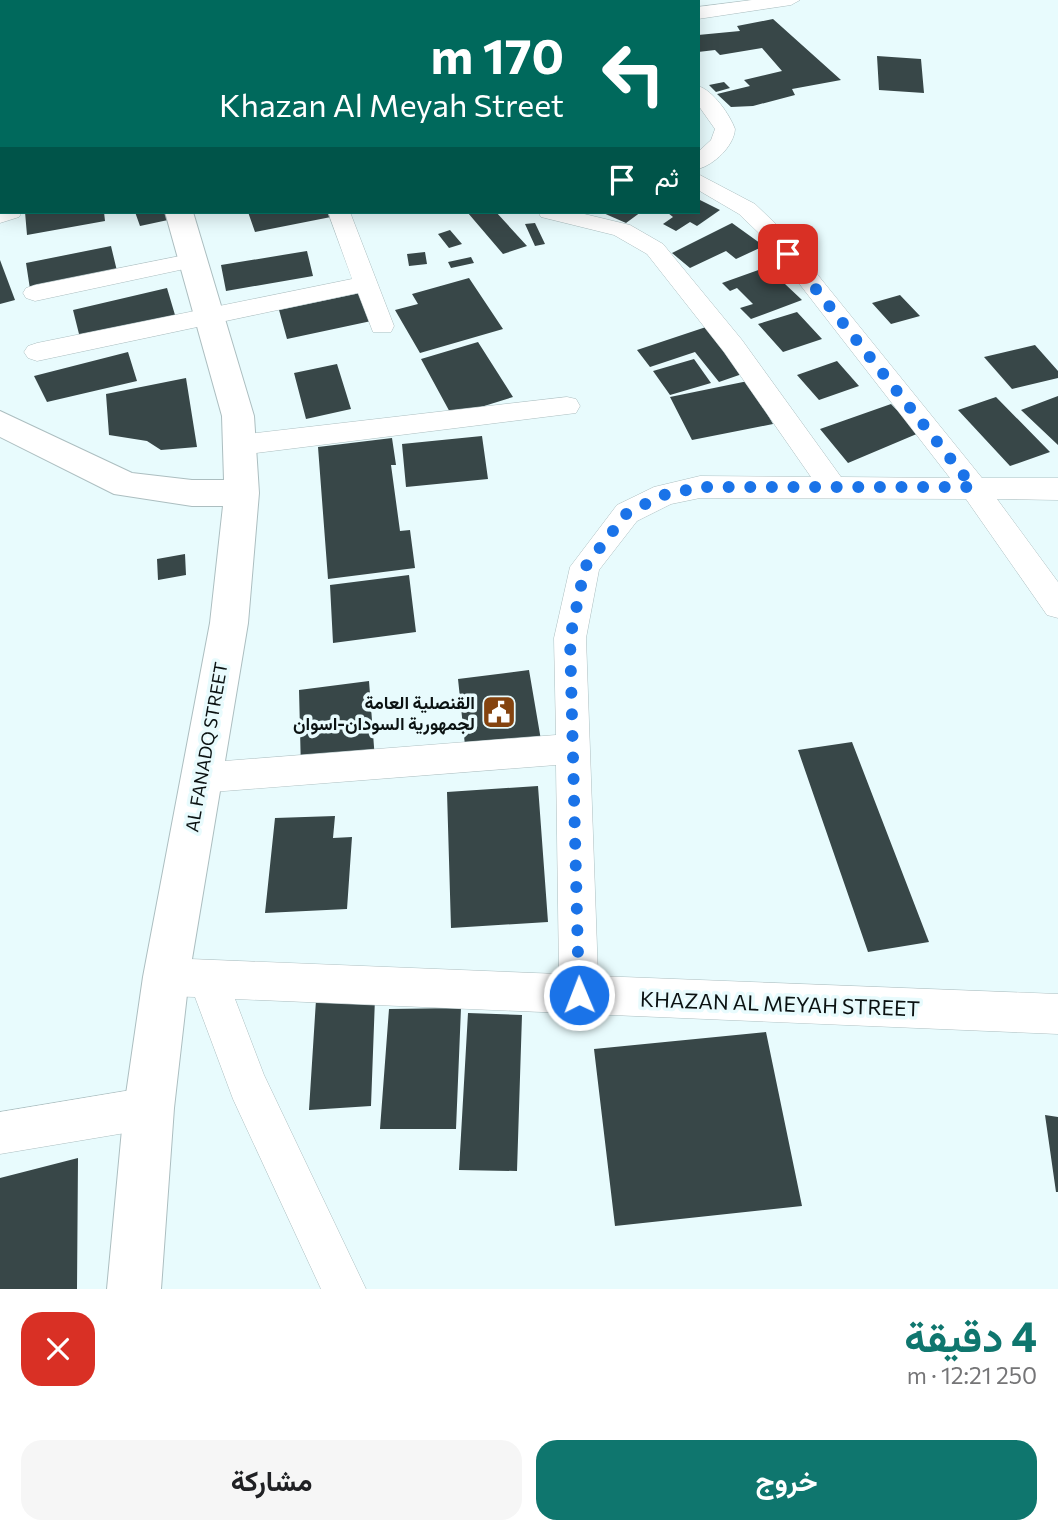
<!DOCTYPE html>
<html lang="ar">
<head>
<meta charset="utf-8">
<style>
  body { margin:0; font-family:Commissioner,Vazirmatn,sans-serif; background:#f6f6f6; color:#202124; direction:rtl; height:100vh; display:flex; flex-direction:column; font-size:26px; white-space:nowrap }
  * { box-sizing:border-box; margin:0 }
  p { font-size:23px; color:#757577 }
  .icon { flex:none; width:38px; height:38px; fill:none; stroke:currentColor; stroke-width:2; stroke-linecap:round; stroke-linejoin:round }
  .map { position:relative; height:1289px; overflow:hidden; direction:ltr }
  .sheet { display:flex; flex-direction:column; background:#fff; flex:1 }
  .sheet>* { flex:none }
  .guide { position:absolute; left:0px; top:0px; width:700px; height:214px; box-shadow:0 4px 18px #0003; direction:rtl; background:#00695c; color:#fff; overflow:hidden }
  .pin { position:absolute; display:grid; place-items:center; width:60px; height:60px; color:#fff; margin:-30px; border-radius:14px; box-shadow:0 4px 10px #0006 }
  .me { position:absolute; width:77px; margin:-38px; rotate:359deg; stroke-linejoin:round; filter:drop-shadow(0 0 5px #0008) }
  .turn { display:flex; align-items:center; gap:24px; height:147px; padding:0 21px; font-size:32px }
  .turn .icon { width:91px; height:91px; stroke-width:2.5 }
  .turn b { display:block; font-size:49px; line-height:60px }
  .then { display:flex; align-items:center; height:66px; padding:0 21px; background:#0003; gap:14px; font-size:26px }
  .round { display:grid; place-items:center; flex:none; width:74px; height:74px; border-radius:21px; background:#f6f6f6 }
  .summary { display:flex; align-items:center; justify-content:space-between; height:119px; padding:0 21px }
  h1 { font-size:42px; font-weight:700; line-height:52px; color:#0f766e }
  .action { display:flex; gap:14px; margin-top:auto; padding:14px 21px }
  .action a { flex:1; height:80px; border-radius:21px; background:#0f766e; color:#fff; font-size:28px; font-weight:700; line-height:80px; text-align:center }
  .action a+a { background:#f6f6f6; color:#202124 }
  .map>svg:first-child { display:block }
</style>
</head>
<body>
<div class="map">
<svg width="1058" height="1289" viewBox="0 0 1058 1289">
  <rect width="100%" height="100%" fill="#e8fbfd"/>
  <path fill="#384748" d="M773 19 841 80 792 89 795 95 753 106 731 107 717 94 750 86 744 80 782 71 762 48 720 55 715 50 698 52V35L740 31 737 26Z
    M877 56 921 59 924 93 879 90Z
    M724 82 730 88 716 92 709 85Z
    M698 199 720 210 697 226 690 222 676 231 663 224 673 217 668 213 670 212H698Z
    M25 212H104L105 221 27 235Z
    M135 212H165L168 220 140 226Z
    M248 212H335L336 216 255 232Z
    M473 212H496L527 246 503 254 468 213Z
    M601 212H641L626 223Z
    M535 223 545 244 535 246 525 224Z
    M732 223 764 246 736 259 726 251 690 268 672 253Z
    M450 230 462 244 449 248 438 234Z
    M111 246 117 271 30 289 26 263Z
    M307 251 313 276 226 291 221 265Z
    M425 252 427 264 409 266 407 254Z
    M471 257 474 263 451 268 448 262Z
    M0 260 15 300 0 304Z
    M767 267 802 300 751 319 740 308 753 304 737 288 730 291 722 283Z
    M469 278 503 329 420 353 395 310 418 304 412 294Z
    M167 288 175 315 80 338 73 310Z
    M365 292 376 320 287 339 279 310Z
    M900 295 920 316 891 324 872 303Z
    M797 312 822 339 783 352 758 324Z
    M706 327 745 373 719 382 695 352 650 367 637 350Z
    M478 342 513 397 452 416 421 359Z
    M1035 345 1058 371V378L1012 389 984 357Z
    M128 352 137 381 47 402 34 376Z
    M694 359 711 383 670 395 653 371Z
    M837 361 859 386 819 400 797 375Z
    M337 364 351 409 306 419 294 373Z
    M186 378 197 447 161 450 147 441 109 435 106 394Z
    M748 381 773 424 692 440 670 397Z
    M1058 396V445L1021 410Z
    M996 397 1050 452 1010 466 958 410Z
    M891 404 919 433 848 463 820 429Z
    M482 436 488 479 406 487 402 444Z
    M392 438 396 465H391L400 531 410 530 415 568 328 579 318 447Z
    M185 554 186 575 158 580 157 559Z
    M409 575 416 632 333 643 330 585Z
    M529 670 542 746 466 755 458 679Z
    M369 681 375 760 301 770 299 690Z
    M852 742 929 942 868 952 798 750Z
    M538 786 548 922 451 928 447 792Z
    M335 816 333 838 352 837 347 909 265 913 275 818Z
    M375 998 371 1106 309 1110 316 1000Z
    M461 1008 456 1129H380L389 1009Z
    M468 1013 522 1015 517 1171 459 1170Z
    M766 1032 802 1206 615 1226 594 1049Z
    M1045 1115 1058 1117V1192H1056Z
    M78 1158 77 1289H0V1178Z"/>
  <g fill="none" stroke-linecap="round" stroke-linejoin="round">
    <g stroke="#acbec0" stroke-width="1">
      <path id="minor" d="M79 0H107L78 2Z
        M220 0H238L239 2H221Z
        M295 0H324L294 2Z
        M358 0H376V2H358Z
        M752 0H800L791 5 698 19V7Z
        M0 43H2V55H0Z
        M2 73V86H0V74Z
        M698 86C713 90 730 115 735 129 734 146 714 165 698 169V152L711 140 715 129 698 105Z
        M0 112H2V124H0Z
        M0 142H2L1 158H0Z
        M698 174 755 204 779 227 982 478H1058V500L997 499 1058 582V618L1047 615 966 499 700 498 671 504 637 521 599 570 586 638 598 976 1058 994V1034L235 999 264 1075 366 1289H321L233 1099 195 997 166 996 152 991 147 977 152 963 166 958 559 974 556 765 199 793 187 789 182 778 187 767 199 763 556 735 554 638 570 567 617 505 654 487 700 476 811 477 724 352 647 254 614 235 541 217 538 212H576L630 225 663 244 742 340 841 477 950 478 763 237 739 214 698 190Z
        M0 208 2 212H22L19 217 0 223Z
        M328 212H350L394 326 391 332H373L358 293 37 361 28 358 24 352 28 346 37 343 352 279Z
        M195 253 203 255 207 260 203 265 35 301 26 298 23 293 26 288 35 285Z
        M567 397 576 399 580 406 576 413 240 455 230 452 226 445 230 438 240 435Z
        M149 1087 164 1093 170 1108 164 1123 149 1129 0 1154V1112Z"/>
    </g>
    <g stroke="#acbec0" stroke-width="2">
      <path id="tertiary" d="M111 0H133L134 2H112Z
        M165 212H193L254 416 259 493 248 623 189 977 174 1108 161 1289H107L124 1108 143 977 210 623 223 506H192L114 494 0 437V411L132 473 192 480H224L222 416Z"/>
    </g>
    <use href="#minor" fill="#fff" fill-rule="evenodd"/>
    <use href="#tertiary" fill="#fff" fill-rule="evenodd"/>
  </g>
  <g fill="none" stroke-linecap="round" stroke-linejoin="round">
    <path stroke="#1a73e8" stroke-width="12" stroke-dasharray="0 21.6" d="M579 995 570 638 585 567 627 513 664 495 700 487H973L788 254"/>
  </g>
  <defs>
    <g id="civic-square" transform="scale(1.75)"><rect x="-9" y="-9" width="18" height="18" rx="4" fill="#84430f" stroke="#e8fbfd"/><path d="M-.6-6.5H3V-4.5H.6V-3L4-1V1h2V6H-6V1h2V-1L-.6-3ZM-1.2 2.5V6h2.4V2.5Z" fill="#fff"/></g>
  </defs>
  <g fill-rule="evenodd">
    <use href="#civic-square" x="499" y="712"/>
  </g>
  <g text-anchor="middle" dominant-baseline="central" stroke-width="7" stroke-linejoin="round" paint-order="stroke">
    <g font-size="18" font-weight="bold" fill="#0b1212" stroke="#e8fbfd" text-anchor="end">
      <text x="475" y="702">القنصلية العامة<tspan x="475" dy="21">لجمهورية السودان-اسوان</tspan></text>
    </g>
    <g font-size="18" fill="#0b1212" stroke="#e8fbfd">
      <text transform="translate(206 747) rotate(-80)">AL FANADQ STREET</text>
    </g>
    <g font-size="21" fill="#0b1212" stroke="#e8fbfd">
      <text transform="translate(780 1003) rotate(2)">KHAZAN AL MEYAH STREET</text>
    </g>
  </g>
</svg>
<div class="pin" style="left:788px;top:254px;background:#d93025"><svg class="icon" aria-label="arrive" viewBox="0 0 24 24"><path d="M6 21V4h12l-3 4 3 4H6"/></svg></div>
<svg class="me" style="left:579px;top:995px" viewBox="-20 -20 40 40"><circle r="17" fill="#1a73e8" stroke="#fff" stroke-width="3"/><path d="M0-11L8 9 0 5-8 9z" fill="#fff"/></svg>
<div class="guide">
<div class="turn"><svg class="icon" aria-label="left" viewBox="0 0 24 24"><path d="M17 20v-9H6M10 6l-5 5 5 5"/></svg><div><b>170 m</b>Khazan Al Meyah Street</div></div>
<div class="then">ثم<svg class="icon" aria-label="arrive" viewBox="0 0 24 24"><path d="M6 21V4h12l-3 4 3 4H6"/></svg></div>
</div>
</div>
<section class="sheet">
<div class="summary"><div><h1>4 دقيقة</h1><p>250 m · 12:21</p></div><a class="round" style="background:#d93025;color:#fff"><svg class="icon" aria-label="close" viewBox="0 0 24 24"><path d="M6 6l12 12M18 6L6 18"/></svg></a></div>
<div class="action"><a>خروج</a><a>مشاركة</a></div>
</section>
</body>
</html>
